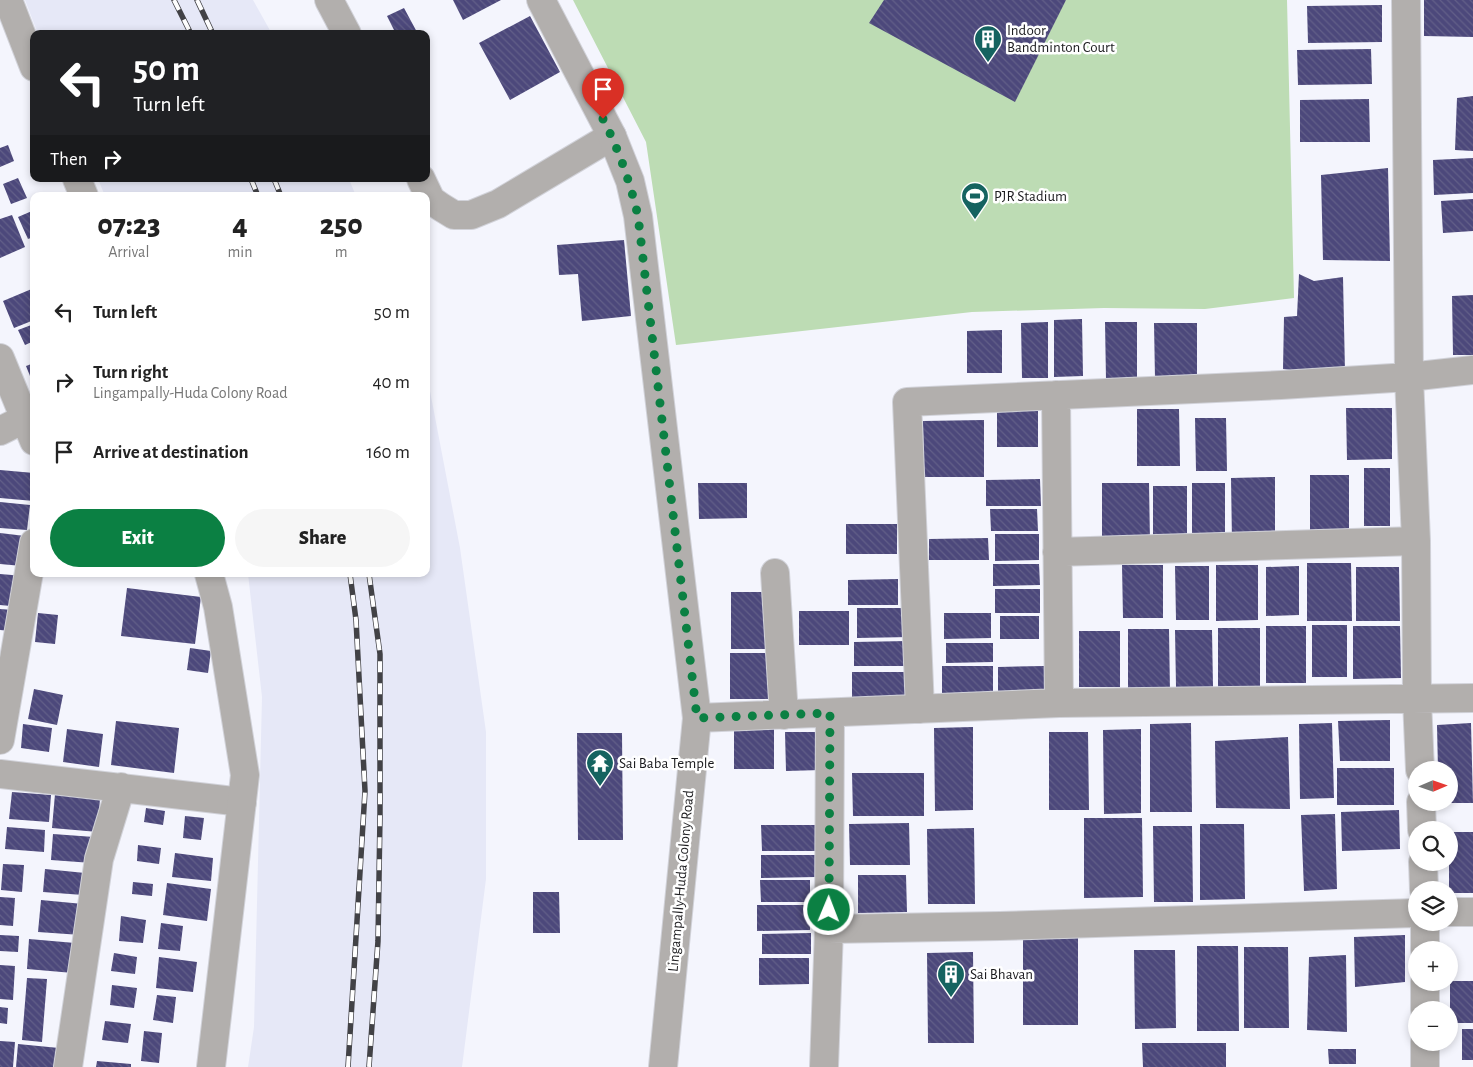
<!DOCTYPE html>
<html lang="en">
<head>
<meta charset="utf-8">
<style>
  body { margin:0; font-family:"Alegreya Sans",sans-serif; background:#f6f6f6; color:#222; height:100vh; display:flex; flex-direction:column; font-size:19px; white-space:nowrap }
  * { box-sizing:border-box; margin:0 }
  p { font-size:16px; color:#767676 }
  .icon { flex:none; width:28px; height:28px; fill:none; stroke:currentColor; stroke-width:2; stroke-linecap:round; stroke-linejoin:round }
  .map { position:relative; flex:1; overflow:hidden }
  .panel { position:absolute; left:30px; top:192px; width:400px; height:385px; display:flex; flex-direction:column; background:#fff; border-radius:10px; box-shadow:0 2px 8px #0003 }
  .panel>* { flex:none }
  .guide { position:absolute; left:30px; top:30px; width:400px; height:152px; border-radius:10px; box-shadow:0 2px 8px #0003; background:#202124; color:#fff; overflow:hidden }
  .needle { width:32px; rotate:88deg }
  .controls { position:absolute; left:1408px; top:761px; display:grid; gap:10px }
  .controls a { display:grid; place-items:center; width:50px; height:50px; border-radius:50%; background:#fff; box-shadow:0 2px 8px #0003; font-size:25px }
  .pin { position:absolute; display:grid; place-items:center; width:42px; height:42px; color:#fff; margin:-51px -21px; border-radius:50% 50% 50% 0; rotate:-45deg; box-shadow:0 0 5px #0007 }
  .pin .icon { rotate:45deg }
  .me { position:absolute; width:55px; margin:-28px; rotate:1deg; stroke-linejoin:round; filter:drop-shadow(0 0 4px #0008) }
  .turn { display:flex; align-items:center; gap:18px; height:105px; padding:0 20px; font-size:22px }
  .turn .icon { width:65px; height:65px; stroke-width:2.5 }
  .turn b { display:block; font-size:35px; line-height:42px }
  .then { display:flex; align-items:center; height:48px; padding:0 20px; background:#0003; gap:10px; font-size:19px }
  .eta { display:flex; justify-content:space-evenly; align-items:center; height:85px; text-align:center }
  .eta b { font-size:30px; font-weight:800; line-height:35px }
  .button { display:flex; gap:10px; margin-top:auto; padding:10px 20px }
  .button a { flex:1; height:58px; border-radius:30px; background:#0b8043; color:#fff; font-size:20px; font-weight:800; line-height:58px; text-align:center }
  .button a+a { background:#f6f6f6; color:#222 }
  ul { padding:0; list-style:none }
  li { display:flex; align-items:center; gap:15px; height:70px; padding:0 20px }
  li div { flex:1 }
  li b { display:block; font-size:19px }
  li em { font-style:normal }
  .map>svg:first-child { display:block }
</style>
</head>
<body>
<div class="map">
<svg width="1473" height="1067" viewBox="0 0 1473 1067">
  <defs>
    <pattern id="building-back-hatch" width="6" height="6" patternUnits="userSpaceOnUse" patternTransform="scale(1.25)"><rect width="6" height="6" fill="#4c487b"/><path d="M-1 5l2 2M0 0l6 6M5-1l2 2" fill="none" stroke="#625f88"/></pattern>
  </defs>
  <rect width="100%" height="100%" fill="#f4f5fd"/>
  <path fill="#e6e8f7" d="M25 0H253L272 34H38Z
    M98 179H349L356 196H105Z
    M426 370 460 548 486 732V879L462 1067H248L254 1027 262 697 248 574H426Z"/>
  <path fill="#bddcb4" d="M573 0H1287L1294 298 1205 309 1104 308 972 312 676 345 646 142Z"/>
  <path fill="url(#building-back-hatch)" d="M453 0H501L463 20Z
    M884 0H1066L1015 102 869 23Z
    M1424 0H1473V37L1424 36Z
    M1382 5V42L1308 43 1307 6Z
    M404 8 418 34H396L387 16Z
    M530 16 560 72 510 100 479 43Z
    M1371 49 1372 84 1298 85 1297 50Z
    M1473 96V151L1455 150 1457 98Z
    M1369 99 1370 142H1300V100Z
    M8 145 14 161 0 167V148Z
    M1473 158V193L1434 195 1433 160Z
    M1388 168 1390 261 1323 260 1321 175Z
    M18 178 27 198 11 204 3 184Z
    M1473 199V231L1443 233 1441 201Z
    M32 211 34 216V237L28 239 18 217Z
    M12 215 25 247 0 258V219Z
    M624 240 631 316 582 321 578 274 559 275 557 245Z
    M1299 274 1314 281 1343 277 1345 372 1313 373 1283 369 1284 317 1297 316Z
    M34 288V320L14 328 3 301Z
    M1473 295V355H1453L1452 296Z
    M1082 319 1083 376 1054 377V320Z
    M1048 322V378H1022L1021 323Z
    M1105 322H1137V380H1106Z
    M1154 323H1197V379H1155Z
    M34 324V341L25 345 18 330Z
    M1002 330V373H967V331Z
    M34 363V386L26 366Z
    M1346 408H1392V459L1347 460Z
    M1137 409H1179L1180 466H1137Z
    M1038 410V447H997V411Z
    M1195 418H1226L1227 471H1196Z
    M984 420V477H924L923 421Z
    M1364 468H1390V526H1364Z
    M0 470 34 473V501L0 498Z
    M1310 475H1349V537H1310Z
    M1275 477V541H1232L1231 478Z
    M1040 479 1041 506H986V480Z
    M698 483H747V518L699 519Z
    M1102 483H1149L1150 542 1102 543Z
    M1192 483H1225V536L1192 537Z
    M1153 486H1187V538H1153Z
    M0 502 30 505 27 530 0 528Z
    M990 509H1037L1038 531H991Z
    M846 524H897V554H846Z
    M0 533 25 536 22 566 0 564Z
    M995 534H1039V560L995 561Z
    M988 538 989 560H929V539Z
    M1307 563H1351L1352 621H1307Z
    M993 564H1039L1040 585 993 586Z
    M1122 565H1163V618H1123Z
    M1216 565H1258V620L1216 621Z
    M1175 566H1209V620H1176Z
    M1299 566V615L1266 616V567Z
    M1356 567H1399L1400 621H1356Z
    M0 574 24 576 21 607 0 605Z
    M898 579V605H848V580Z
    M127 588 201 597 195 644 121 636Z
    M995 589H1040V613H995Z
    M731 592H769V649H731Z
    M857 608H910V637L857 638Z
    M0 609 13 610 11 631 0 630Z
    M799 611H849V645H799Z
    M38 613 58 615 55 644 35 642Z
    M944 613H991V638L944 639Z
    M1000 616H1039V639H1000Z
    M1312 625H1347V677H1312Z
    M1266 626H1306V683H1266Z
    M1353 626H1400L1401 678 1353 679Z
    M1218 628H1260V689H1218Z
    M1128 629H1169L1170 693H1128Z
    M1175 630H1212L1213 687H1176Z
    M1079 631H1120V687H1079Z
    M908 641V666H854V642Z
    M946 643H993V662L946 663Z
    M190 648 211 651 208 673 187 670Z
    M730 653H772V699H730Z
    M942 666H993V696L942 697Z
    M1044 666V694H998V667Z
    M852 672H905L906 698H852Z
    M34 689 63 695 57 725 28 719Z
    M1390 720V761H1340L1338 721Z
    M116 721 179 728 174 773 111 765Z
    M1191 723 1192 812H1150V724Z
    M1332 723 1334 798 1300 799 1299 724Z
    M1471 723 1473 803H1449V770H1438L1437 725Z
    M23 724 52 728 49 752 21 748Z
    M973 727V810L935 811 934 728Z
    M734 728H774V769H734Z
    M67 729 103 734 99 767 63 762Z
    M1141 729V813L1104 814 1103 730Z
    M785 732H821V770L786 771Z
    M1049 732H1088L1089 810H1049Z
    M577 733H622L623 840H578Z
    M1288 737 1290 809 1216 808 1215 741Z
    M1337 768H1394V805H1337Z
    M852 773H924V816H853Z
    M12 792 51 795 49 822 9 819Z
    M55 794 100 797 98 832 52 828Z
    M146 808 165 811 163 825 144 822Z
    M1399 810 1400 849 1342 851 1341 812Z
    M1335 814 1337 889 1304 891 1301 815Z
    M185 816 204 818 201 840 183 838Z
    M1084 818H1142L1143 897 1084 898Z
    M909 823 910 865H850L849 824Z
    M1200 824H1244L1245 899 1200 900Z
    M761 825H815V851H762Z
    M1153 826H1192L1193 902H1154Z
    M7 827 45 830 44 852 5 849Z
    M974 828 975 904H928L927 829Z
    M1449 832H1473V893H1449Z
    M53 834 94 837 92 863 51 860Z
    M138 845 161 848 159 864 137 861Z
    M175 853 213 858 211 881 172 877Z
    M761 855H816V877L761 878Z
    M3 864 24 865 22 892 1 890Z
    M45 869 85 873 83 895 43 892Z
    M858 875H906L907 912 858 913Z
    M760 880H810V902H761Z
    M133 882 153 884 152 896 132 894Z
    M167 883 211 889 207 921 163 915Z
    M533 892H559L560 933H533Z
    M0 897 15 898 13 926 0 925Z
    M41 900 83 904 81 935 38 932Z
    M757 905H810V930L757 931Z
    M121 916 146 920 143 943 119 941Z
    M161 923 183 926 180 951 158 949Z
    M811 933V954H762V934Z
    M0 935 19 936 18 952 0 951Z
    M1405 935V982L1355 987 1354 937Z
    M1078 938V1025H1023V939Z
    M29 939 75 943 73 973 27 969Z
    M1197 946H1238L1239 1031H1197Z
    M1244 947H1288L1289 1028H1244Z
    M1134 950H1175L1176 1028 1135 1029Z
    M973 952 974 1043H928L927 953Z
    M114 953 137 957 135 974 111 971Z
    M1346 955 1347 1032 1307 1030 1309 957Z
    M159 957 197 962 193 992 156 988Z
    M759 958H809V984L759 985Z
    M0 965 15 966 13 1000 0 999Z
    M27 978 47 979 42 1042 22 1040Z
    M1450 981H1473V1023H1450Z
    M112 985 137 988 134 1008 110 1005Z
    M157 995 176 997 173 1023 153 1020Z
    M0 1007 8 1008 7 1024 0 1023Z
    M105 1021 131 1024 128 1043 102 1040Z
    M1462 1029H1473V1060H1462Z
    M144 1031 162 1033 159 1063 141 1061Z
    M0 1041 15 1042 13 1067H0Z
    M1142 1043H1226V1067H1143Z
    M18 1044 59 1048 57 1067H16Z
    M1328 1049H1356V1064H1329Z
    M97 1061 131 1064V1067H96Z"/>
  <g fill="none" stroke-linecap="round" stroke-linejoin="round">
    <g stroke="#d1d2d9" stroke-width="30">
      <path id="minor" d="M329 0 347 34
        M1406 0 1409 377 1416 541 1417 699 1420 770
        M421 179 431 200 441 207 454 215H471L498 204 612 136
        M0 358 34 441
        M1056 395 1059 703
        M0 431 34 414
        M1057 552 1416 541
        M775 573 784 715
        M920 709 907 402 1281 385 1409 377 1473 370
        M697 718 1059 703 1473 698
        M0 740 34 543
        M0 774 242 802
        M1421 802 1422 830
        M1423 862 1424 890
        M1449 912H1473
        M1425 922V950
        M829 929 1000 926 1416 913
        M1425 982V1010
        M1425 1042V1067
        M68 1067 99 859 121 787
        M824 1067 829 929 830 713"/>
    </g>
    <g stroke="#d1d2d9" stroke-width="30">
      <path id="tertiary" d="M8 0 34 67
        M541 0 612 136 630 181 638 216 697 718 663 1067
        M77 179 84 196
        M209 574 218 607 245 775 211 1067"/>
    </g>
    <use href="#minor" stroke="#b2afad" stroke-width="28"/>
    <use href="#tertiary" stroke="#b2afad" stroke-width="28"/>
    <g stroke="#424246" stroke-width="5.5">
      <path id="rail" d="M174 0 191 34
        M197 0 213 34
        M251 179 258 196
        M274 179 281 196
        M369 574 380 654V816L378 941 369 1067
        M348 1067 365 791 356 620 350 574"/>
    </g>
    <use href="#rail" stroke="#fff" stroke-width="4" stroke-dasharray="11" stroke-linecap="butt"/>
  </g>
  <g fill="none" stroke-linecap="round" stroke-linejoin="round">
    <path stroke="#0b8043" stroke-width="9" stroke-dasharray="0 16.2" d="M603 119C619 150 630 182 638 216L697 718 830 713 829 910"/>
  </g>
  <defs>
    <g id="building-pin" transform="scale(1.4375)"><path d="M0 17L-7.5 6A9.5 9.5 0 1 1 7.5 6Z" fill="#156360" stroke="#fff"/><path d="M-4-6H4V6H1V3H-1V6H-4ZM-2.5-4.3h1.7v1.8h-1.7ZM.8-4.3h1.7v1.8H.8ZM-2.5-1h1.7V.8h-1.7ZM.8-1h1.7V.8H.8Z" fill="#fff"/></g>
    <g id="stadium-pin" transform="scale(1.4375)"><path d="M0 17L-7.5 6A9.5 9.5 0 1 1 7.5 6Z" fill="#156360" stroke="#fff"/><path d="M0-5a6.5 5 0 1 0 0 10a6.5 5 0 1 0 0-10ZM-3.5-1.8h7v3.6h-7Z" fill="#fff"/></g>
    <g id="temple-pin" transform="scale(1.4375)"><path d="M0 17L-7.5 6A9.5 9.5 0 1 1 7.5 6Z" fill="#156360" stroke="#fff"/><path d="M0-6L5-2H3V0L6.5 2.5H4V6H1.5V3h-3V6H-4V2.5H-6.5L-3 0V-2H-5Z" fill="#fff"/></g>
  </defs>
  <g fill-rule="evenodd">
    <use href="#building-pin" x="988" y="39"/>
    <use href="#stadium-pin" x="975" y="196"/>
    <use href="#temple-pin" x="600" y="763"/>
    <use href="#building-pin" x="951" y="974"/>
  </g>
  <g text-anchor="middle" dominant-baseline="central" stroke-width="5" stroke-linejoin="round" paint-order="stroke">
    <g font-size="15" fill="#1b1b1e" stroke="#fff" text-anchor="start">
      <text x="1007" y="30">Indoor<tspan x="1007" dy="17">Bandminton Court</tspan></text>
      <text x="994" y="196">PJR Stadium</text>
      <text x="619" y="763">Sai Baba Temple</text>
      <text x="970" y="974">Sai Bhavan</text>
    </g>
    <g font-size="15" fill="#1b1b1e" stroke="#fff">
      <text transform="translate(681 881) rotate(-85)">Lingampally-Huda Colony Road</text>
    </g>
  </g>
</svg>
<div class="controls">
<a><svg class="needle" viewBox="-14 -14 28 28"><path d="M0-13l5 13h-10z" fill="#e53935"/><path d="M0 13l5-13h-10z" fill="#767676"/></svg></a>
<a><svg class="icon" aria-label="search" viewBox="0 0 24 24"><circle cx="10" cy="10" r="6"/><path d="M15 15l6 6"/></svg></a>
<a><svg class="icon" aria-label="layers" viewBox="0 0 24 24"><path d="M12 4l9 5-9 5-9-5zM3 14l9 5 9-5"/></svg></a>
<a>+</a>
<a>−</a>
</div>
<div class="pin" style="left:603px;top:119px;background:#d93025"><svg class="icon" aria-label="arrive" viewBox="0 0 24 24"><path d="M6 21V4h12l-3 4 3 4H6"/></svg></div>
<svg class="me" style="left:829px;top:910px" viewBox="-20 -20 40 40"><circle r="17" fill="#0b8043" stroke="#fff" stroke-width="3"/><path d="M0-11L8 9 0 5-8 9z" fill="#fff"/></svg>
<div class="guide">
<div class="turn"><svg class="icon" aria-label="left" viewBox="0 0 24 24"><path d="M17 20v-9H6M10 6l-5 5 5 5"/></svg><div><b>50 m</b>Turn left</div></div>
<div class="then">Then<svg class="icon" aria-label="right" viewBox="0 0 24 24"><path d="M7 20v-9h11M14 6l5 5-5 5"/></svg></div>
</div>
<section class="panel">
<div class="eta">
<div><b>07:23</b><p>Arrival</p></div>
<div><b>4</b><p>min</p></div>
<div><b>250</b><p>m</p></div>
</div>
<ul>
<li><svg class="icon" aria-label="left" viewBox="0 0 24 24"><path d="M17 20v-9H6M10 6l-5 5 5 5"/></svg><div><b>Turn left</b></div><em>50 m</em></li>
<li><svg class="icon" aria-label="right" viewBox="0 0 24 24"><path d="M7 20v-9h11M14 6l5 5-5 5"/></svg><div><b>Turn right</b><p>Lingampally-Huda Colony Road</p></div><em>40 m</em></li>
<li><svg class="icon" aria-label="arrive" viewBox="0 0 24 24"><path d="M6 21V4h12l-3 4 3 4H6"/></svg><div><b>Arrive at destination</b></div><em>160 m</em></li>
</ul>
<div class="button"><a>Exit</a><a>Share</a></div>
</section>
</div>
</body>
</html>
